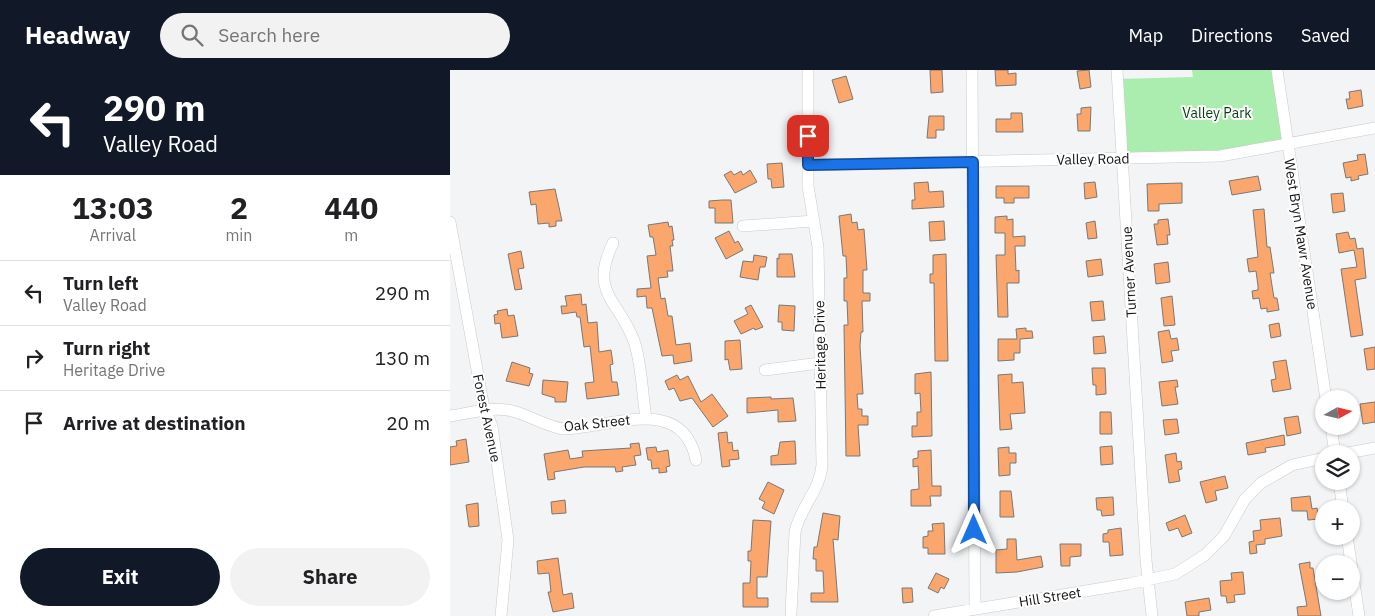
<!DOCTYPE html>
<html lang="en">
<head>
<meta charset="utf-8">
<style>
  body { margin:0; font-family:"IBM Plex Sans",sans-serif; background:#f2f2f2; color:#202124; height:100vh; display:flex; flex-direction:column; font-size:19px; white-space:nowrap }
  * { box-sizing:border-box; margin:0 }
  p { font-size:16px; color:#757577 }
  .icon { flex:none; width:28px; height:28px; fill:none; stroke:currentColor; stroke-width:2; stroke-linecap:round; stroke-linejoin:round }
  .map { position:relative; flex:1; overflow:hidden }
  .drawer { display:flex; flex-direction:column; background:#fff; width:450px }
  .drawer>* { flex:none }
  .banner { background:#111827; color:#fff; overflow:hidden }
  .needle { width:32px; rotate:82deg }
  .fabs { position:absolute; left:865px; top:320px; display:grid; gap:10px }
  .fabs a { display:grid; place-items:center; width:45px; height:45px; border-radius:50%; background:#fff; box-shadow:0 1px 4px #0004; font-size:25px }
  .pin { position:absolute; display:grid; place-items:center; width:42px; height:42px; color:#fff; margin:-21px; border-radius:10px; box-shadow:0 2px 8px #0006 }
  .me { position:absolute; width:55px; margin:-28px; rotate:0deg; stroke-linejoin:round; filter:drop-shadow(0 0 4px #0008) }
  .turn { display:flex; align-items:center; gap:18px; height:105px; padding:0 20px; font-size:22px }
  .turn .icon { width:65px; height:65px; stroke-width:2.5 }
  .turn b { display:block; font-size:35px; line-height:42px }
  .eta { display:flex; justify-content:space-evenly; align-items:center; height:85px; text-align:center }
  .eta b { font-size:30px; font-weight:700; line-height:35px }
  .button { display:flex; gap:10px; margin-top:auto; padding:10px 20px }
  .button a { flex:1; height:58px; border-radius:30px; background:#111827; color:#fff; font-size:20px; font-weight:700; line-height:58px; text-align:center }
  .button a+a { background:#f2f2f2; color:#202124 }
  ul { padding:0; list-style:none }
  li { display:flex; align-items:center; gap:15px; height:65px; padding:0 20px; border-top:1px solid #e0e0e0 }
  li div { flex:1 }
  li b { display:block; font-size:19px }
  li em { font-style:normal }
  header { display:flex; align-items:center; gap:30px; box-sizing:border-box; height:70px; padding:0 25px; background:#111827; color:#fff }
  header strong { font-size:24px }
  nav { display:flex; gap:28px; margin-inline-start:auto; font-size:18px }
  .search { width:350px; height:45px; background:#f2f2f2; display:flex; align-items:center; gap:12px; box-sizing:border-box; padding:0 18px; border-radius:28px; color:#757577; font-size:19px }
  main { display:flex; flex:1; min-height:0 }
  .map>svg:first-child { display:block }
</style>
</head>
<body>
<header>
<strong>Headway</strong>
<div class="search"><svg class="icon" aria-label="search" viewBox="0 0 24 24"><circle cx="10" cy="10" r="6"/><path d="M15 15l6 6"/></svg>Search here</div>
<nav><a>Map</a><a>Directions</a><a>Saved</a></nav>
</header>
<main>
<section class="drawer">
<div class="banner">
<div class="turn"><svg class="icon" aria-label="left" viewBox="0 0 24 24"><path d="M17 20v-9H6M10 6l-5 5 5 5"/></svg><div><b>290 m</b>Valley Road</div></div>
</div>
<div class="eta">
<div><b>13:03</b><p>Arrival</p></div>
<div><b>2</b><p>min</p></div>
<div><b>440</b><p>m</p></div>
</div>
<ul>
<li><svg class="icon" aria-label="left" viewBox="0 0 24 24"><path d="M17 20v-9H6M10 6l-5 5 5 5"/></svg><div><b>Turn left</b><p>Valley Road</p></div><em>290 m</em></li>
<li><svg class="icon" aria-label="right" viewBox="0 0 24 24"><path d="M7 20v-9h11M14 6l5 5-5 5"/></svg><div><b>Turn right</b><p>Heritage Drive</p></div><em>130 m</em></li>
<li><svg class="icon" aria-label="arrive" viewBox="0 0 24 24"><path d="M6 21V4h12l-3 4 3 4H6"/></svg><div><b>Arrive at destination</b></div><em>20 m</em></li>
</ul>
<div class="button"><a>Exit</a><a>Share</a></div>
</section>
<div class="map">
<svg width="925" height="546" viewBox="0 0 925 546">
  <rect width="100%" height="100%" fill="#f3f4f6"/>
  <path fill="#abedae" d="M742 0H827L838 75 815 79 672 88 667 9 743 7Z"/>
  <path fill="#fba66c" stroke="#797876" d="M480 0H492L493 22 481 23Z
    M545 0H558V4L566 3V15L546 16Z
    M639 0 641 17 630 19 627 1Z
    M396 6 403 29 389 33 382 10Z
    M911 20 913 36 898 39 896 29H900L899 22Z
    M641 37 640 61H628L627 44H631V38Z
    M561 43H572L573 62H546V49H561Z
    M479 46H494V60H486V68H477Z
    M915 84 918 104 908 106 909 109 901 111V107L896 108 893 93 908 90 907 85Z
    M332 93 334 117 322 118 321 109H318L317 94Z
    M300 100 307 112 285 123 274 105 281 101 284 105 291 101 293 105Z
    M808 106 811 120 782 125 779 111Z
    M478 112 479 122 493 121 494 137 462 139V130H465L464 113Z
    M645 112 647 127 635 129 634 113Z
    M732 113V133L709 134V141H698L697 114Z
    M546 116H579V128H564V133H554V128H546Z
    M105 119 112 151H106V156L99 157V153L88 154 86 134 81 135 79 122Z
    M893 123 895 141 883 143 881 124Z
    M272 130H281L283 153H265V138H259V131Z
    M814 139 817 177H820L824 203H820L824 228H827L829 240 817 242V238L811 239 809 228 803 229 802 221 808 220V216L806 201 799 202 797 189 808 187 803 140Z
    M401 144 402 153 407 152 408 160 414 159 417 200H413V223H420V231H412L413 262H411L410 276 413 324H407L408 339H412V346H418V355H408L410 386H396L394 255H398L397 231H394V208H397L396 186H393L389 146Z
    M557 146V150L563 149V167L575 166V176H565L566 201 569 200V213H557L558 247H548L546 185H555V163H545V147Z
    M718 149 720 165H717L718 174 707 175 704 154H708V150Z
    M494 151 495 170 480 171 479 152Z
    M645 151 647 168 638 169 636 153Z
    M218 152 219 157 222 156 224 170H222L223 176H220L223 201H217L218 207 208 208 211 229 215 228 218 246H222L226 275 240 273 242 291 224 294 223 285 212 286 202 238H197L196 226 187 227V219L201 218 197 186 206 185 203 167H200L198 155Z
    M279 161 285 173 288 171 293 180 276 189 265 168Z
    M898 162 900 169 905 168 907 179 913 178 916 208 905 210 913 265 901 267 891 199 907 197 904 180 889 183 886 164Z
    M71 181 74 198 68 199 72 219 65 220 58 184Z
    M329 184H342L345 207H327V188L329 189Z
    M496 184 498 291H485L484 213H480V204H483V185Z
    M304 185 317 187 315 197H310L308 210 290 207 293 191 303 192Z
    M651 189 653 205 638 207 636 191Z
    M718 192 720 212 706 214 704 194Z
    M131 224 132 235 136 234 138 253 147 252 149 282 161 280 163 294 160 295 162 312H167L169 325 137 329 135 313 144 312 140 276 134 277 130 247H127L126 242 112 244 111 236H117L115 226Z
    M722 226 725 255 714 256 711 228Z
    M653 231 655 250 642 251 640 232Z
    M301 235 313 257 305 260 304 258 291 264 284 251 298 244 295 238Z
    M329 235 345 236 344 261 332 260V252H328Z
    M57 239 58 246 64 245 68 266 52 268 50 253 45 254 44 245 48 244 47 241Z
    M829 253 831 266 821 268 819 255Z
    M576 258V261H582L583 268 570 269V283H564V290L548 291V269H567L566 259Z
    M719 260 721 269 727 268 729 280 721 281 723 291 712 293 708 262Z
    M654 266 656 283 644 284 643 267Z
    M290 270 292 299 280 300 278 289 275 290V271Z
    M925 277V299L917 300 914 279Z
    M836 290 841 319 823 322 821 310 826 309 823 292Z
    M62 292 80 298 79 303 83 304 79 316 56 311Z
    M642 298H655L656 324 646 325V315H643Z
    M481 302 482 366 462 367V356H467V342H471L470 323 465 324V304Z
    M562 304V313L573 312 575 343 560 344 562 359 550 360 548 305Z
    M227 305 230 310 238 306 251 332 262 324 278 346 263 357 242 328 230 331 224 318 219 320 215 311Z
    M93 310 118 312 116 332H105V328L92 324Z
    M727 310 728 317H725L728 334 712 336 709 312Z
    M321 327V329L343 328 346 351 328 352V340L297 343V328Z
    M925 332V352L913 354 910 334Z
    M650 342H661L662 364H650Z
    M848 346 851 363 837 366 834 348Z
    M727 349 729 363 715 365 713 350Z
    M277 362 278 373 282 372 283 381 288 380 289 389 279 390 280 396 272 397 268 363Z
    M834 365 835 375 815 378 816 382 798 385 796 373Z
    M16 369 19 392 0 395V377L7 376 6 371Z
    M345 371 346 394 321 395V386L328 385 330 372Z
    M189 373 191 385 184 386 186 395 172 397 173 401 166 402 165 397H134L104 402 105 409 98 410 94 384 118 380 120 389 133 387 132 381 181 378 180 374Z
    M662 376 663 394 651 395 650 377Z
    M206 377 207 382 218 380 220 396 216 397 217 402 209 403V398L202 399 201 390H198L196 378Z
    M559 377V383H566V393H560V405L549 406 548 378Z
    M481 380 482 416H491V426H480L481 436H461V420L469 419 468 396 463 397V389L468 388V381Z
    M726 383 727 392 731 391 732 399 728 400 730 411 719 413 715 385Z
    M775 406 778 418 765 421 767 430 756 433 750 412Z
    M318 412 334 420 324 444 312 438 315 432 309 429Z
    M550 421H561L564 447H550Z
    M860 426 862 439 867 438 869 449 858 450 857 441H842L841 428Z
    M663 427 664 445 652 446 651 440H647L646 428Z
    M115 430 116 443 102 444 101 432Z
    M28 433 29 456 19 457 16 435Z
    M373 443 390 446 388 470 383 469 388 532H361V523H374L373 501H366V489H363L364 477H367Z
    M735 445 742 463 732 467 728 458 719 461 716 453Z
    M830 448 832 466 815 469V474L806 475 807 483 800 484 799 472 804 471 803 461 811 460 810 450Z
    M303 450 321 451 317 507H307V528H318V537H293V513H300L301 491H298V481H301Z
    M494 453 495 484H478V478H473V467L478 466V461H483L482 454Z
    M671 458 673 485 660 486 659 472H653V464L658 463V460Z
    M557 469H566L567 490 591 486 593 497 567 502 546 503V480L557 479Z
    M610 474H631V486L620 487V496H611Z
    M108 488 113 525 122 523 124 538 103 542 98 522H101L99 503 88 504 87 491Z
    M860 492V498H863L871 546H848L847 537 857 536 849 494Z
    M793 502 795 524 784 525 785 532 777 533 776 526H771L770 511 782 510 781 503Z
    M486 503 499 509 494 519 491 517 488 523 478 518Z
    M452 518H462L463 532 453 533Z
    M759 528 761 540 749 542V546H737L735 532Z"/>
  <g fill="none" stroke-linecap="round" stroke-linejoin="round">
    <g stroke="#c9cacc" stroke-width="12">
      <path id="minor" d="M522 0 525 539
        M667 0 696 490 702 546
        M827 0 876 329
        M358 95 770 86 925 58
        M0 152 34 338 42 356 58 470 51 546
        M293 156 364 151
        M163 173C139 223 168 229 184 271 192 295 192 323 196 348
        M315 300 370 293
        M0 346C22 343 43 335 66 342 82 347 96 356 113 359 159 358 233 323 246 390
        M881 356 885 384
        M893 384 925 378
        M889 411 893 439
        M897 466 909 546
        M341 543 345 462C350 437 370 421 372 395L368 177 358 116V0
        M484 546 678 514 725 504 755 485 774 466 795 429 811 413 842 395 874 388"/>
    </g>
    <use href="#minor" stroke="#fff" stroke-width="11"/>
  </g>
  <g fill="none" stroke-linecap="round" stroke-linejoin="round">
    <g stroke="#114b97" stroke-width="12">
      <path id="route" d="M358 66V95L523 92 524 460"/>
    </g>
    <use href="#route" stroke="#1a73e8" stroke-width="9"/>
  </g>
  <g text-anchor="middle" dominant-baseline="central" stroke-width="4" stroke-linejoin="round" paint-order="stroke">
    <g font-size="14" fill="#053e10" stroke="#fff">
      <text x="767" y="43">Valley Park</text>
    </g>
    <g font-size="14" fill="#161617" stroke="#fff">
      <text transform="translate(643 89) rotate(-1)">Valley Road</text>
      <text transform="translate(851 164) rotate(81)">West Bryn Mawr Avenue</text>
      <text transform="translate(679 202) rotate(-93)">Turner Avenue</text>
      <text transform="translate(370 275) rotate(-91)">Heritage Drive</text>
      <text transform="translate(37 348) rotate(78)">Forest Avenue</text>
      <text transform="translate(147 353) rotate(-6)">Oak Street</text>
      <text transform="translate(600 527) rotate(-9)">Hill Street</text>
    </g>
  </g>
</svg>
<div class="fabs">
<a><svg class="needle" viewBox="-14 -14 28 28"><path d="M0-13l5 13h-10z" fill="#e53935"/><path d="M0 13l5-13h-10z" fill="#757577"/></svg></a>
<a><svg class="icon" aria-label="layers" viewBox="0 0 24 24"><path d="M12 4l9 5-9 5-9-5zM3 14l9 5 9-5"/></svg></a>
<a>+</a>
<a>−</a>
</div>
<div class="pin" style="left:358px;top:66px;background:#d93025"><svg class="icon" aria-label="arrive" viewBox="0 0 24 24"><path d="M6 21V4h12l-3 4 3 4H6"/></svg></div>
<svg class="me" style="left:524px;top:460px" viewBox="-20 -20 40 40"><path d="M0-17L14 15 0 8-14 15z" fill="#1a73e8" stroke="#fff" stroke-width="4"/></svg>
</div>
</main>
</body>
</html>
